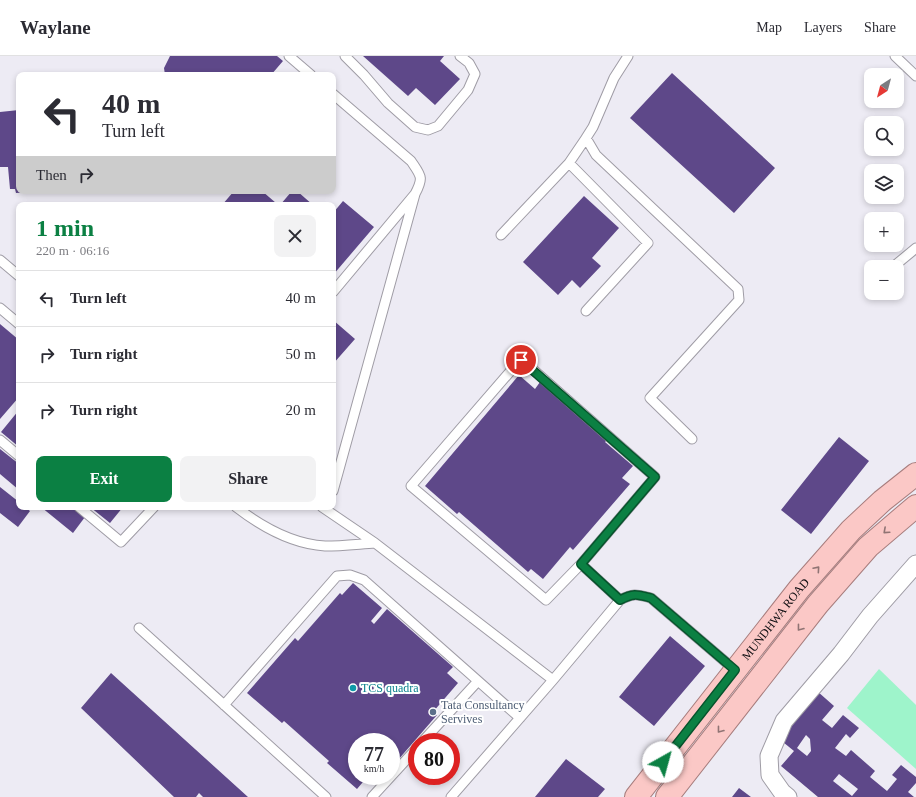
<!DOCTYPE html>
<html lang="en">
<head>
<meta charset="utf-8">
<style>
  body { margin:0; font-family:Georgia,serif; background:#f2f2f3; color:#2b2b33; height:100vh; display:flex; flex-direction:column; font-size:15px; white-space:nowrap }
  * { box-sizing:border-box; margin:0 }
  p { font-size:13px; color:#7c7c81 }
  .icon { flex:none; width:22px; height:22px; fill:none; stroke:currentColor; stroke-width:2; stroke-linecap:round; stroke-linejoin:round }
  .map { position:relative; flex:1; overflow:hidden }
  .details { position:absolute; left:16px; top:146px; width:320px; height:308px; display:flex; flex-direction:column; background:#fff; border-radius:8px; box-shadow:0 2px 6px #0003 }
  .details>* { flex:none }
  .guide { position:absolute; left:16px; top:16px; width:320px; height:122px; border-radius:8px; box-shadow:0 2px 6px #0003; background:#fff; color:#2b2b33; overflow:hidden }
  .needle { width:26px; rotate:216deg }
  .controls { position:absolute; left:864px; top:12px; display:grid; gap:8px }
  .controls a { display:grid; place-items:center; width:40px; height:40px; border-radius:8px; background:#fff; box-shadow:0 2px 6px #0003; font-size:20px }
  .speed { position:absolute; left:348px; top:677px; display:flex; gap:8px; font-size:20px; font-weight:700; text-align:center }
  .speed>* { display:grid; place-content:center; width:52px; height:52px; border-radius:50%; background:#fff; box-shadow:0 2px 6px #0003; line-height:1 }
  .speed small { font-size:10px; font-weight:400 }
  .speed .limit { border:6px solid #d22; background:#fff; color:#111 }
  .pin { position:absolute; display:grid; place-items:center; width:34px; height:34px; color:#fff; margin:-17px; border:2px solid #fff; border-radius:50%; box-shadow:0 1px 4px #0007 }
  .me { position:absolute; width:44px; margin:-22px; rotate:38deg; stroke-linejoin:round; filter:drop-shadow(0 0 3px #0008) }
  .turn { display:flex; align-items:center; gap:14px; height:84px; padding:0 20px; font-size:18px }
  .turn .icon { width:52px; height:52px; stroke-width:2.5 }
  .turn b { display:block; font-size:28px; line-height:34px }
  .then { display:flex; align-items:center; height:38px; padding:0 20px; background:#0003; gap:8px; font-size:15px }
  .round { display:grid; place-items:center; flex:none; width:42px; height:42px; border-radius:8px; background:#f2f2f3 }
  .head { display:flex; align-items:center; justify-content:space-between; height:68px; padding:0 20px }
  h1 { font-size:24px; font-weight:600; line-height:30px; color:#0b8043 }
  .cta { display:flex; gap:8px; margin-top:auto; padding:8px 20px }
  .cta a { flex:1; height:46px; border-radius:8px; background:#0b8043; color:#fff; font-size:16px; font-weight:600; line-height:46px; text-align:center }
  .cta a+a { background:#f2f2f3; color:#2b2b33 }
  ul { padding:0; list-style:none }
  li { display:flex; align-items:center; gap:12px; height:56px; padding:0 20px; border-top:1px solid #e1e1e2 }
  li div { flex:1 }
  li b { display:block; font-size:15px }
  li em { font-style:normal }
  header { display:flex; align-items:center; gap:24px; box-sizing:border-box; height:56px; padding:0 20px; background:#fff; border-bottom:1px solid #e1e1e2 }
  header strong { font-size:19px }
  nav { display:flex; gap:22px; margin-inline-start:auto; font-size:14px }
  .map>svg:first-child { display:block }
</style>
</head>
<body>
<header>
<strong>Waylane</strong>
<nav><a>Map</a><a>Layers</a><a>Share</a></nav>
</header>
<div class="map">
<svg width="916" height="741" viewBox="0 0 916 741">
  <rect width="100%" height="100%" fill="#edebf4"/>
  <path fill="#9ef4cb" d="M879 613 916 649V713L847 652Z"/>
  <path fill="#5e4889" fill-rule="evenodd" d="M170 0H277L283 5 271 19H165L164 12Z
    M363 0H444L440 5 460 23 435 49 416 32 408 40Z
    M672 17 775 112 734 157 630 62Z
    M19 54V135H33V136L16 137 15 133H10L8 111H0V56Z
    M234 135H262L276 147 275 149H222Z
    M292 135H297L313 149H280Z
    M584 140 619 172 592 202 601 210 580 232 572 224 558 239 523 206Z
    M343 145 374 171 333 219V157Z
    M333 264 355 283 333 308Z
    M0 268 19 284V341L0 363Z
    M519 319 535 333 540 326 608 383 605 386 633 410 622 422 630 428 573 494 570 491 543 523 531 513 528 516 459 456 457 458 425 430Z
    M19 354V391L1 376Z
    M839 381 869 405 811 478 781 454Z
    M0 393 19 408V434L0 418Z
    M0 431 19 446V451H25L30 455 18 471 0 457Z
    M41 451H72L85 461 73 477Z
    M90 451H123L110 467Z
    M353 527 382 552 371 565 374 568 387 553 453 611 447 617 458 627 433 656 437 659 391 712V686H357V720H368L357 733 327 707 329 705 284 665 282 667 247 637 295 582 298 585 340 537 342 539Z
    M670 580 705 610 654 670 619 641Z
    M111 617 248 741H203L199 737 196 741H174L81 652Z
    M817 635 834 650 822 664 832 672 843 659 859 672 850 682 846 678 835 692 846 700 851 694 875 715 870 721 887 735 897 723 892 719 901 709 916 721V727L908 736 914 741H818L781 710 794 695 778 682ZM806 679 810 683 811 695 807 700 797 692ZM839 718 858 733 852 740 833 725Z
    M566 703 605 733 598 741H535Z
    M376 720H384L381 724Z
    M739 732 751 741H732Z"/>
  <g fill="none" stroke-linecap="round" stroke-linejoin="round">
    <g stroke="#9f9ca5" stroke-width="11">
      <path id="service" d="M289 0 311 19
        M345 0 364 19 388 47 415 71 428 74 438 70 468 34 475 18 469 7 460 0
        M628 0 614 22 593 71 586 82 596 99 738 233 739 244 650 342 692 383
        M895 0 916 20
        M333 38 411 105C421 120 424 121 415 138L333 236
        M569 107 586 82
        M501 179 569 107 648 187 586 255
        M0 204 19 220
        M893 211 916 192
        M0 252 19 268
        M0 384 19 400
        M333 435 415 138
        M79 451 121 486 154 451
        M236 451C262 471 292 488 325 490 342 490 359 488 375 487
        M322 451 375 487 553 624
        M581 508 546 544 411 430 521 303 655 421 581 508 620 544
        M139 572 326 741
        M224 649 337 520 350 519 364 524 520 662
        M422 686 478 625
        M372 741 417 692
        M451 741 553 624 620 544C633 537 636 538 651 542L735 614"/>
    </g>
    <g stroke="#9f9ca5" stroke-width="19">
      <path id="minor" d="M788 741 782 736 770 719 769 700 784 665 841 598 870 560 916 508"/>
    </g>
    <g stroke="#a77d7d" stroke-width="24">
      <g id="trunk">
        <path id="s1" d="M636 741 799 533 851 474 882 445 916 418"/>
        <path d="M667 741 818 548 868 491 916 450"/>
      </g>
    </g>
    <use href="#service" stroke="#fff" stroke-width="9"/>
    <use href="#minor" stroke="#fff" stroke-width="17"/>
    <use href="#trunk" stroke="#fbc8c6" stroke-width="22"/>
  </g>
  <defs><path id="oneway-chevron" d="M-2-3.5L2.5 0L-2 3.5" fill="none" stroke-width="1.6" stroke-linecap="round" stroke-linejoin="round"/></defs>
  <g stroke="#907474">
    <use href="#oneway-chevron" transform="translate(886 475) rotate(138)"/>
    <use href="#oneway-chevron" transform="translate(817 513) rotate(-49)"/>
    <use href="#oneway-chevron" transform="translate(800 572) rotate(128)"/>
    <use href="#oneway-chevron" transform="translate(720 674) rotate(128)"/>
  </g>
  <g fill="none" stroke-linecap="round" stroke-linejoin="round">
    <g stroke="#07532c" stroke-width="10">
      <path id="route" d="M521 304 655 421 581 508 620 544C633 537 636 538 651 542L735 614 663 706"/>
    </g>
    <use href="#route" stroke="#0b8043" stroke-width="7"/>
  </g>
  <circle fill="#0f9aa8" stroke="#fff" stroke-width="1.5" cx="353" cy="632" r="4"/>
  <circle fill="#5c6f8a" stroke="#fff" stroke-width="1.5" cx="433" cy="656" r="4"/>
  <g text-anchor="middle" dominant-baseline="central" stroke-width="4" stroke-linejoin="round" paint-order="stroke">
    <g font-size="12" fill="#0d0d10" stroke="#fff">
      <text stroke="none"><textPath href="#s1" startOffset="226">MUNDHWA ROAD</textPath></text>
    </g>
    <g font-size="12" fill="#0d838f" stroke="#fff" text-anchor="start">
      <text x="361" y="632">TCS quadra</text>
    </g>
    <g font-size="12" fill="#4e5e75" stroke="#fff" text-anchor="start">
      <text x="441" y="649">Tata Consultancy<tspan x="441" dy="14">Servives</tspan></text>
    </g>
  </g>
</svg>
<div class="controls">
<a><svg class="needle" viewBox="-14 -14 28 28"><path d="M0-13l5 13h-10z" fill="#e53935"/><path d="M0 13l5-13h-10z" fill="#7c7c81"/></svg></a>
<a><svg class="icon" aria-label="search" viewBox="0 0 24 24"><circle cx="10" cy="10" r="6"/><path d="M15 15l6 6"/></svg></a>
<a><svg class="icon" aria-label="layers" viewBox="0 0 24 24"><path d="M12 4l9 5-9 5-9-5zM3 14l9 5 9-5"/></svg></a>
<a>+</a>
<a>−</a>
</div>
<div class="speed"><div>77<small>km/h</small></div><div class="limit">80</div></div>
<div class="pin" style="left:521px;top:304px;background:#d93025"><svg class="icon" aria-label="arrive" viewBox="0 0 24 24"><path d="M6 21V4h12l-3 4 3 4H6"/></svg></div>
<svg class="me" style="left:663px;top:706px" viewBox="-20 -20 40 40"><circle r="19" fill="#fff"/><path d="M0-13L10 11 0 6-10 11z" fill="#0b8043"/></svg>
<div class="guide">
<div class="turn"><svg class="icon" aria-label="left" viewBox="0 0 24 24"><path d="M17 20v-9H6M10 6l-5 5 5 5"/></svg><div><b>40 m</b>Turn left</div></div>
<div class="then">Then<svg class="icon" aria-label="right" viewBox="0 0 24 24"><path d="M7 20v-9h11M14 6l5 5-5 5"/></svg></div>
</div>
<section class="details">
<div class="head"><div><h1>1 min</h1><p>220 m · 06:16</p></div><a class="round"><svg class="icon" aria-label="close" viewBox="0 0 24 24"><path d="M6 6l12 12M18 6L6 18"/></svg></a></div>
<ul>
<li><svg class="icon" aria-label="left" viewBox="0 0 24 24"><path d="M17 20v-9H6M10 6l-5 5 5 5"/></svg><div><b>Turn left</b></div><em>40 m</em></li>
<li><svg class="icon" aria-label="right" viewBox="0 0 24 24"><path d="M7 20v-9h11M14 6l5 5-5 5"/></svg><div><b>Turn right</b></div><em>50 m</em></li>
<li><svg class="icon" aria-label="right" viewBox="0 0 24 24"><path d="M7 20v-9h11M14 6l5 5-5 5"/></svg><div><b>Turn right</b></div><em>20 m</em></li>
</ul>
<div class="cta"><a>Exit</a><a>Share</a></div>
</section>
</div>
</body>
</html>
